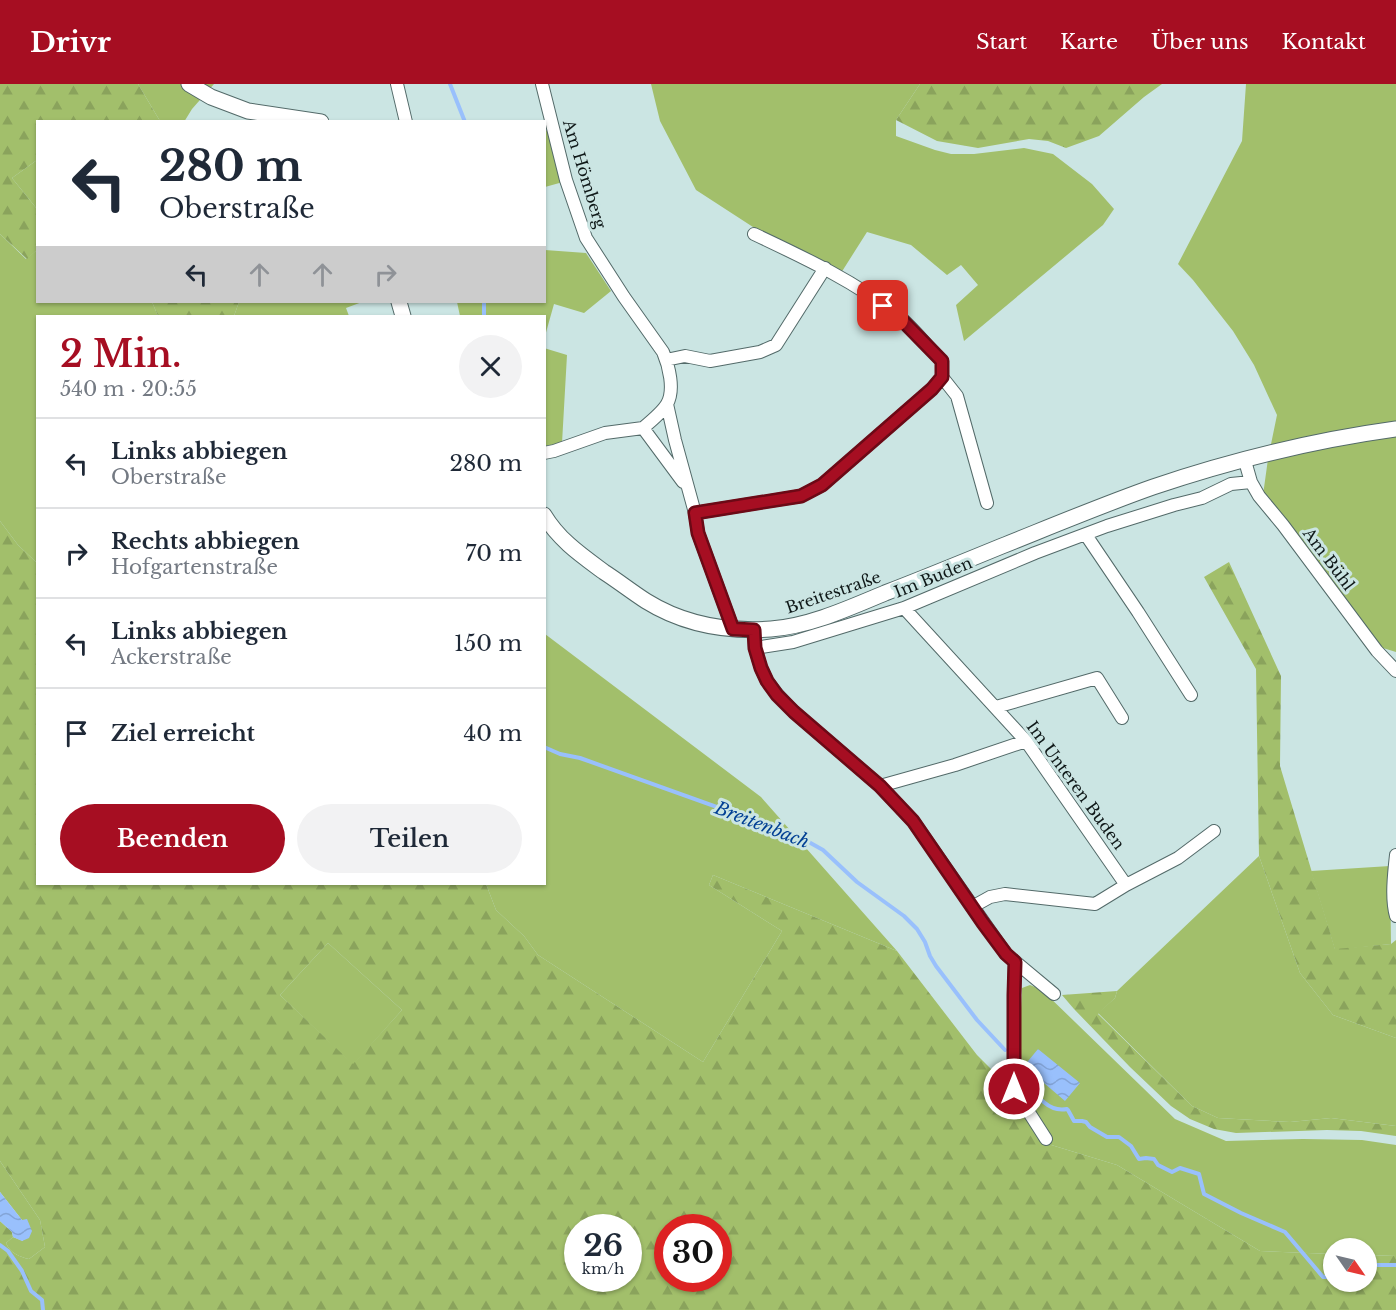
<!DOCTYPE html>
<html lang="de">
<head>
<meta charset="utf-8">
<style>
  body { margin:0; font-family:"Libre Baskerville",serif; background:#f2f2f3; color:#1f2937; height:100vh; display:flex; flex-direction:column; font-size:22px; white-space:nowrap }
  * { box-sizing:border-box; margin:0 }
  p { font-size:20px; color:#747a83 }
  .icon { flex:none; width:33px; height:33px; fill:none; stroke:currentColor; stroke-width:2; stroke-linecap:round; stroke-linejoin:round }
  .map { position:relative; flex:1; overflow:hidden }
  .side { position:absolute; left:36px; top:231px; width:510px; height:570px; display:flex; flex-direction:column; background:#fff; border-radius:0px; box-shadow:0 2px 4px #0004 }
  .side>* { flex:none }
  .guide { position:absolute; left:36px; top:36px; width:510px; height:183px; border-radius:0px; box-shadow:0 2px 4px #0004; background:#fff; color:#1f2937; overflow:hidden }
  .needle { width:39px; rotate:124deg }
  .buttons { position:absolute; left:1323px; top:1154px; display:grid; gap:12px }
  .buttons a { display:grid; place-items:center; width:54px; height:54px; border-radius:50%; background:#fff; box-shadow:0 2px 4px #0004; font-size:30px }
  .speed { position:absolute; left:564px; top:1130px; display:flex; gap:12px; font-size:30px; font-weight:700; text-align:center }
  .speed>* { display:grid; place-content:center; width:78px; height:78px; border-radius:50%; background:#fff; box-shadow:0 2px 4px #0004; line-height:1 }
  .speed small { font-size:15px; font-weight:400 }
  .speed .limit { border:9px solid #d22; background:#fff; color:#111 }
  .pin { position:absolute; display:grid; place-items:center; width:51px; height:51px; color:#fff; margin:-26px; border-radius:12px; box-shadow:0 3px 9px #0006 }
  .me { position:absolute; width:66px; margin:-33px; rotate:0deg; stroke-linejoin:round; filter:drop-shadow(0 0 4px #0008) }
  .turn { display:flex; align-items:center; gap:21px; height:126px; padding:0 24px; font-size:27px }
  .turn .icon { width:78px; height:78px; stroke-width:2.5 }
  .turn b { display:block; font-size:42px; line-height:51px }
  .lanes { display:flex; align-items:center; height:57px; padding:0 24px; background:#0003; justify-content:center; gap:30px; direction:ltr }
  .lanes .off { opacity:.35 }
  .round { display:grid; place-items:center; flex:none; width:63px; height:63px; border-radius:32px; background:#f2f2f3 }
  .summary { display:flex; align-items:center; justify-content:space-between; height:102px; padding:0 24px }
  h1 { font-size:36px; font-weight:600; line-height:45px; color:#a60e22 }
  .cta { display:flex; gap:12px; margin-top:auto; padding:12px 24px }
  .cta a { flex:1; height:69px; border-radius:36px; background:#a60e22; color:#fff; font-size:24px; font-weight:600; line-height:69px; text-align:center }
  .cta a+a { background:#f2f2f3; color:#1f2937 }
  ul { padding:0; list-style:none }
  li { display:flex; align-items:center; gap:18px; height:90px; padding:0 24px; border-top:2px solid #e0e1e3 }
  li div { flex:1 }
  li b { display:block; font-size:22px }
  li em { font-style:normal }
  header { display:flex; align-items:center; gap:36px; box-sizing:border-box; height:84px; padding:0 30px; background:#a60e22; color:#fff }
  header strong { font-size:28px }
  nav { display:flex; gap:33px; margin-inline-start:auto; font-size:21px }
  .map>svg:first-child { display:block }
</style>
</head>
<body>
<header>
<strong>Drivr</strong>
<nav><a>Start</a><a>Karte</a><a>Über uns</a><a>Kontakt</a></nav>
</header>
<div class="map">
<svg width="1396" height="1226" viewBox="0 0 1396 1226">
  <defs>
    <pattern id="forest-firs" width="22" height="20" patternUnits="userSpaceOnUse" patternTransform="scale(1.5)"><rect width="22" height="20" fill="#a2bf6b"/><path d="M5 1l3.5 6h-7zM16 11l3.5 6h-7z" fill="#8aa35c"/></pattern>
    <pattern id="water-waves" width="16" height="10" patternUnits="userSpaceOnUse" patternTransform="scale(1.5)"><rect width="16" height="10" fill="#99c0fc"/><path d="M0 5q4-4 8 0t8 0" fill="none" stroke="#83a4d7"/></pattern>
  </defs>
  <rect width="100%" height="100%" fill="#cbe5e3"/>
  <path fill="#a2bf6b" d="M138 0H214L192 25 184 38 160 37Z
    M651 0H920L896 36V52L935 66 951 70H974L1024 64 1053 70 1092 100 1114 125 1103 141 964 257 956 221 978 201 961 181 947 191 911 161 867 148 841 189 753 143 696 106 660 37Z
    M1246 0H1396V341L1270 365 1277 331 1254 281 1233 247 1193 196 1178 180 1242 57Z
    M548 46 563 98 545 103V47Z
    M37 76V125L12 94Z
    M0 150 26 175 37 166 38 218H152L158 232H38L37 479 18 461 0 437Z
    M545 166 586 169 611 207 584 229 554 220 545 252 544 232H460L457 218H544Z
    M239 218H362L346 224 349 232H234Z
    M544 264 567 271 562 359 545 362Z
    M1396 350V568L1383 564 1263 411 1268 375Z
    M545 550 761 713 897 867 713 791 709 801 782 847 703 978 538 871 524 852 496 826 486 800H544Z
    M1259 772 1300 889 1333 931 1396 954V1042L1331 1034 1290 1038 1218 1034 1192 1022 1098 929 1115 914 1117 907Z
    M1390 782 1391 860 1335 866 1311 787Z
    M328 859 402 926 353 981 280 911Z
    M1030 901 1042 906 1175 1035 1226 1057 1303 1055 1362 1056 1396 1061V1172L1367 1171 1366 1164H1334L1333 1170 1260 1167 1117 1081 1048 1060 1017 1004 1022 904Z
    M0 1077 40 1136 45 1163 29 1175C20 1173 10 1169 6 1159L13 1153 23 1157 22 1136 0 1108Z"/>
  <path fill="url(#forest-firs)" fill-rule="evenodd" d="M0 0H138L160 37 38 38 37 76 12 94 37 125V166L27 175 0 150Z
    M920 0H1162L1144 13 1099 52 1066 64 1048 57 1029 55 978 64 937 57 896 36Z
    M152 218H239L234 232H158Z
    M0 437 18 461 37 479 38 800H486L496 826 524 852 538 871 703 978 782 847 709 801 713 791 897 867 977 971 1011 1005 1048 1060 1117 1081 1260 1167 1333 1170 1334 1197H1366L1367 1171 1396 1172V1226H0V1137L12 1148 13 1153 6 1159C10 1169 20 1173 29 1175L45 1163 40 1136 0 1077ZM328 859 402 926 353 980 280 911ZM578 1143H628V1194H578ZM668 1143H718V1194H668Z
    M1229 478 1281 592 1280 682 1335 865 1391 860 1396 856V954L1333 931 1300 889 1259 772 1256 585 1204 493Z
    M1117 907 1115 914 1098 930 1192 1022 1218 1034 1290 1038 1331 1034 1396 1042V1052L1361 1047 1327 1046 1236 1049 1214 1045 1190 1035 1171 1022 1130 983 1074 925 1062 911Z"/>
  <path fill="url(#water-waves)" d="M1038 965 1080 999 1065 1017 1024 982Z
    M0 1108 22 1136 27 1135 32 1147 29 1154 22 1157 13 1153 12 1148 0 1137Z"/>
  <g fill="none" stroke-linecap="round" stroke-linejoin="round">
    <path stroke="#99c0fc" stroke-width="4" d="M450 0 465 38
      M484 232V218
      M544 663 560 670 580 674 798 752 823 766 857 798 904 832 917 845 925 858 930 872 936 882 977 936 1005 966
      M1025 995C1035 1009 1047 1029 1067 1025
      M1068 1026 1074 1037H1082L1086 1038 1090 1043 1107 1053H1119L1131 1062 1139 1075 1146 1074 1154 1075 1158 1081 1172 1088 1180 1084 1199 1090 1204 1110 1241 1129 1285 1148 1323 1193H1334
      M0 1161 8 1167 22 1187 31 1207 42 1216 43 1226
      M1366 1184 1372 1181H1396"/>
    <g stroke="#536a69" stroke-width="14">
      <path id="minor" d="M397 0 406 38
        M542 0 566 96 586 154 624 213 663 268C669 282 675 306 667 320 663 327 649 339 643 344
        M666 276 685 272 710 277 760 268 776 261 825 184
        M942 293 957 312 987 419
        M667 320 675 356 695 429 698 449 733 545
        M643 344 683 398
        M544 369 554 367 605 349 643 344
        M1245 377 1251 398 1259 412 1283 441 1377 567 1396 587
        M695 429 801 412 822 401 932 305 942 293V277C928 263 915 246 900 233 856 198 805 174 754 150
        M1086 451 1138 528 1191 611
        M904 524 1026 657 1126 801 1095 820 1005 810 990 813 972 823
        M754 546 755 564 761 584 767 597 778 611 794 628 880 702 913 737 1006 870 1054 910
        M755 564 793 558 904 524 1035 469 1107 442 1174 421 1202 414 1231 400 1251 398
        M996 623 1097 594 1122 634
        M880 702 955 681 1026 657
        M1396 771C1394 789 1391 815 1396 832
        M1126 801 1178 774 1214 747
        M1015 878 1014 911V1005L1046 1055"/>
    </g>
    <g stroke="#536a69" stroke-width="17">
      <path id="tertiary" d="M189 0 211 13 248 27 321 38
        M399 218 403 232
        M544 431C559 456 581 471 604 488 618 497 632 508 646 517 683 540 727 548 771 545 810 542 849 524 885 509 924 494 963 478 1002 462 1052 442 1102 421 1153 403 1230 377 1316 356 1396 345"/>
    </g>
    <use href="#minor" stroke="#fff" stroke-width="12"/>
    <use href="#tertiary" stroke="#fff" stroke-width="15"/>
  </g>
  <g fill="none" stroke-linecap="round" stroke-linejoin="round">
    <g stroke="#6c0916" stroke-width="15">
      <path id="route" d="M883 222 900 234 942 277V293L932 305 822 401 801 412 695 429 698 449 733 545 754 546 755 564 761 584 767 597 777 611 794 628 880 702 913 737 983 839 1006 870 1015 878 1014 911V1005"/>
    </g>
    <use href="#route" stroke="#a60e22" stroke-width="10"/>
  </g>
  <g text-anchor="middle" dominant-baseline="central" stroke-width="6" stroke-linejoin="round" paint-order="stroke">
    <g font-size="16" fill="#0f1818" stroke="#cbe5e3">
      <text transform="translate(585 90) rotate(73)">Am Hömberg</text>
      <text transform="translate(1329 475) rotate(53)">Am Bühl</text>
      <text transform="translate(933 493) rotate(-22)">Im Buden</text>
      <text transform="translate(833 508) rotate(-19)">Breitestraße</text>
      <text transform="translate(1076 701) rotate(54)">Im Unteren Buden</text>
    </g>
    <g font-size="18" font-style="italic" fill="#024094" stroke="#cbe5e3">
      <text transform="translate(762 741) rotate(21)">Breitenbach</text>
    </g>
  </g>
</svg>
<div class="buttons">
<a><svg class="needle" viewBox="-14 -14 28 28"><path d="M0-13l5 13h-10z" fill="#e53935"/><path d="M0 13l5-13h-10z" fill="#747a83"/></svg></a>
</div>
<div class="speed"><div>26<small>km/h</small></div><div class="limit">30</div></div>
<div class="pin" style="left:883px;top:222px;background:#d93025"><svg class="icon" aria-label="arrive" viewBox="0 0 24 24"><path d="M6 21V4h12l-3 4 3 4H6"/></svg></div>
<svg class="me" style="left:1014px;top:1005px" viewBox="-20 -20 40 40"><circle r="17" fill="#a60e22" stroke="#fff" stroke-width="3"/><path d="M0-11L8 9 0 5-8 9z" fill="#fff"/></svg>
<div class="guide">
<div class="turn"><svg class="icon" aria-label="left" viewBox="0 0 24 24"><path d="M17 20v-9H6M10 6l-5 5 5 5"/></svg><div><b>280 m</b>Oberstraße</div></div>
<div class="lanes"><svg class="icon" aria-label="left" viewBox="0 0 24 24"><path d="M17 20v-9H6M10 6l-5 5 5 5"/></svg><svg class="icon off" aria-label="ahead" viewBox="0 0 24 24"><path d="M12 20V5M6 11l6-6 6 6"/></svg><svg class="icon off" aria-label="ahead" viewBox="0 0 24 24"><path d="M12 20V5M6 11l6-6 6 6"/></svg><svg class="icon off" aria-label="right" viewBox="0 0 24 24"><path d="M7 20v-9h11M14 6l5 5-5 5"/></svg></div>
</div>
<section class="side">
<div class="summary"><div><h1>2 Min.</h1><p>540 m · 20:55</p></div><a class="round"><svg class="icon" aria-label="close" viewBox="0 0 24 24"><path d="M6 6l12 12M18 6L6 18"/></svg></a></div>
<ul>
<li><svg class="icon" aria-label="left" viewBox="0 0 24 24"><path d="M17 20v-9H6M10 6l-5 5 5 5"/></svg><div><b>Links abbiegen</b><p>Oberstraße</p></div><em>280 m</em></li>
<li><svg class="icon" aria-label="right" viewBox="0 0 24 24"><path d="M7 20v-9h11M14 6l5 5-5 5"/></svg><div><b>Rechts abbiegen</b><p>Hofgartenstraße</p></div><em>70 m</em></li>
<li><svg class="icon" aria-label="left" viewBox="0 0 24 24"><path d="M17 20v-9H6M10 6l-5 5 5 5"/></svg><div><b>Links abbiegen</b><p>Ackerstraße</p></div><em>150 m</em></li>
<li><svg class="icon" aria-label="arrive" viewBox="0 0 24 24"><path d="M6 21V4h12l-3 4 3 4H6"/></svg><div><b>Ziel erreicht</b></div><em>40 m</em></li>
</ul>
<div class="cta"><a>Beenden</a><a>Teilen</a></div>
</section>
</div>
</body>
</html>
